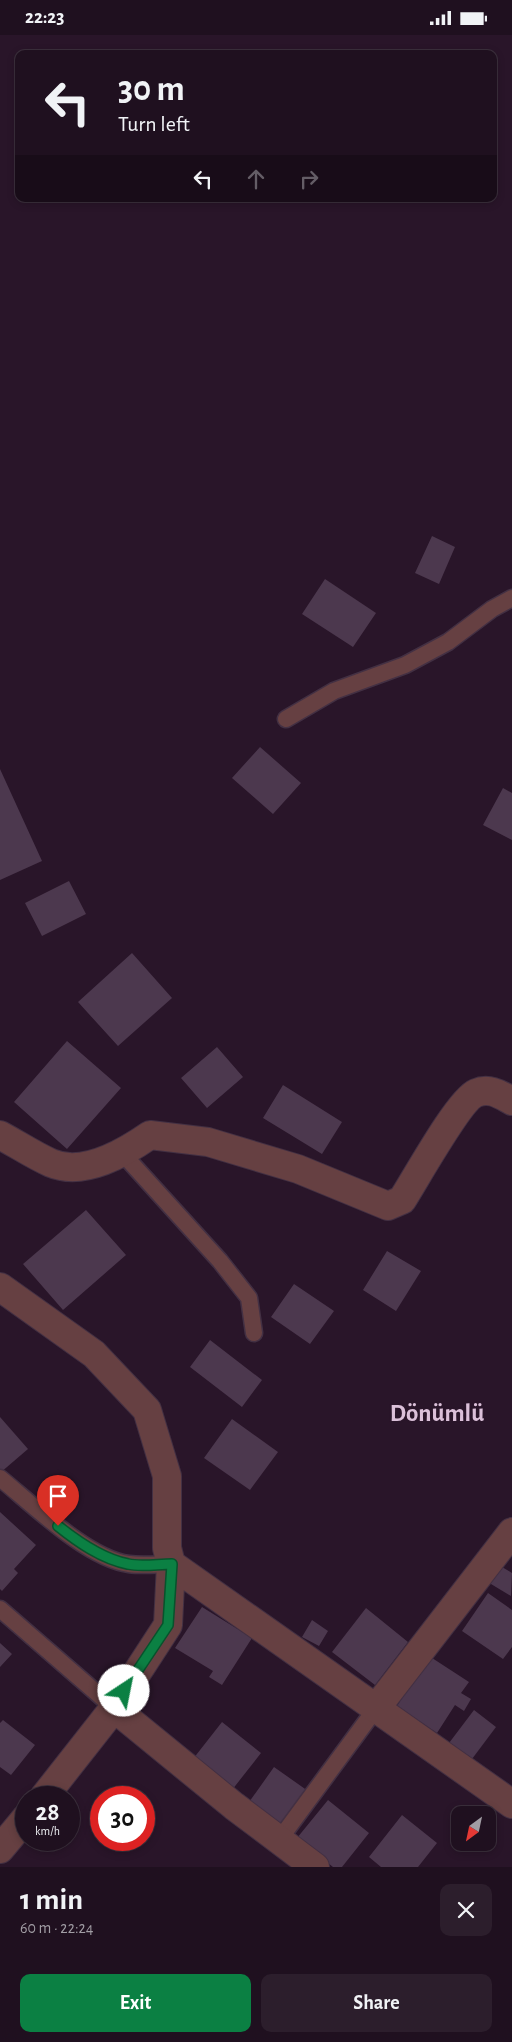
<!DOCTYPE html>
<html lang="en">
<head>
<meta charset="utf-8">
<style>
  body { margin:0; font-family:"Alegreya Sans",sans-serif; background:#2c1e2c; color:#f1f3f6; height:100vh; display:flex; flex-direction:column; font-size:19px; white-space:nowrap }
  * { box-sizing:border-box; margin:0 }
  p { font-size:16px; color:#a19da4 }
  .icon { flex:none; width:28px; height:28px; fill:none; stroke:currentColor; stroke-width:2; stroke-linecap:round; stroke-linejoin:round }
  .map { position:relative; height:1832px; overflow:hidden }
  .panel { display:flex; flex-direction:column; background:#1f101f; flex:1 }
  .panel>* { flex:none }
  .banner { position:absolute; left:15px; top:15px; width:482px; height:152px; border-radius:10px; box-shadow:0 2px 8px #0003,0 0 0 1px #3c303d; background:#1f101f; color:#f1f3f6; overflow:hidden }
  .needle { width:32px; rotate:213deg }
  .tools { position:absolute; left:451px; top:1771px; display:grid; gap:10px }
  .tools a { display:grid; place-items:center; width:45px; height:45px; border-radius:10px; background:#1f101f; box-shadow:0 2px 8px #0003,0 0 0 1px #3c303d; font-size:25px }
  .speed { position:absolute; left:15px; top:1751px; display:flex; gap:10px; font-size:25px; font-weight:700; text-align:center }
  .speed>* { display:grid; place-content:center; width:65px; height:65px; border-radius:50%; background:#1f101f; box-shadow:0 2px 8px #0003,0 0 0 1px #3c303d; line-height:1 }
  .speed small { font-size:12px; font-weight:400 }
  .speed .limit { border:8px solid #d22; background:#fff; color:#111 }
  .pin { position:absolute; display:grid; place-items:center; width:42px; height:42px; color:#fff; margin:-51px -21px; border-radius:50% 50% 50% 0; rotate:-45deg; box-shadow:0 0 5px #0007 }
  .pin .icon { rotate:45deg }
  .me { position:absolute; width:55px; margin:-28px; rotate:34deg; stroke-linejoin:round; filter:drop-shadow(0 0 4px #0008) }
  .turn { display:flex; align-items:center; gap:18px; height:105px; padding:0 20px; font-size:22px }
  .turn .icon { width:65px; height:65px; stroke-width:2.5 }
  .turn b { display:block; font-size:35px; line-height:42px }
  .lanes { display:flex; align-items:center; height:48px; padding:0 20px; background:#0003; justify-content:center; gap:25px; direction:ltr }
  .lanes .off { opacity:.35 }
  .round { display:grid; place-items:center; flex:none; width:52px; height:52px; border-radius:10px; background:#2c1e2c }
  .summary { display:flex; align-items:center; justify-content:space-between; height:85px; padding:0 20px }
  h1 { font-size:30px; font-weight:700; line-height:38px }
  .button { display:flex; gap:10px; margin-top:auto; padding:10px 20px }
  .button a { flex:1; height:58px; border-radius:10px; background:#0b8043; color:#fff; font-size:20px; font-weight:700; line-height:58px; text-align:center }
  .button a+a { background:#2c1e2c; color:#f1f3f6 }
  .status { display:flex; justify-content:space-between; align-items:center; height:35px; padding:0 25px; background:#1f101f; direction:ltr }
  .status svg { height:14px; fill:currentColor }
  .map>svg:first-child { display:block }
</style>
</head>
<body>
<div class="status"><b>22:23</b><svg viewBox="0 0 49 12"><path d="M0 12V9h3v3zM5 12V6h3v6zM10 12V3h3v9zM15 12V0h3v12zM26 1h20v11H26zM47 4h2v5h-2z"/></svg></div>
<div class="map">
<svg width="512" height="1832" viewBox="0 0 512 1832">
  <rect width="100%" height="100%" fill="#291529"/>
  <path fill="#4c384e" d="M432 501 455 512 439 549 415 538Z
    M325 544 376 578 353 612 302 579Z
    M260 712 301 748 273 779 232 743Z
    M0 734 42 826 0 845Z
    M503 753 512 758V805L483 790Z
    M69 846 86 879 42 901 25 868Z
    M132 918 172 963 118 1011 78 967Z
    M67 1006 121 1053 67 1114 14 1067Z
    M217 1012 243 1042 207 1073 181 1043Z
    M283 1050 342 1087 322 1119 263 1083Z
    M86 1175 126 1220 63 1275 23 1229Z
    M387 1216 421 1236 396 1276 363 1255Z
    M294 1249 334 1276 310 1309 271 1282Z
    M210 1305 262 1345 242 1372 190 1332Z
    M0 1382 28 1414 0 1438Z
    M232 1384 278 1417 250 1455 204 1423Z
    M0 1477 36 1510 14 1534 18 1538 2 1556 0 1554Z
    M497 1529 512 1538 511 1561 486 1546Z
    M488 1558 512 1575V1612L503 1624 462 1596Z
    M202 1572 252 1603 222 1650 209 1642 213 1636 175 1613Z
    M366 1573 408 1607 375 1650 332 1617Z
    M312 1585 328 1596 319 1611 302 1602Z
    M0 1608 12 1619 0 1632Z
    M429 1621 469 1647 461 1658 471 1664 464 1676 455 1670 437 1698 397 1671Z
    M474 1675 496 1692 469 1728 446 1712Z
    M3 1685 35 1710 11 1740 0 1732V1688Z
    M222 1687 261 1718 232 1755 193 1724Z
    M274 1732 308 1756 281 1794 247 1770Z
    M328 1765 369 1798 342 1832H333L297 1803Z
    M402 1780 437 1808 418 1832H381L369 1822Z"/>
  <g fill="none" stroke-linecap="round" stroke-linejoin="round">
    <g stroke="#433043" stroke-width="19">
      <path id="service" d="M286 684 334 656 405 630 448 607 492 574 512 563
        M123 1119 220 1226 249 1263 254 1298
        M0 1443C32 1469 88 1524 129 1529 143 1531 158 1529 171 1529
        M0 1574 114 1673
        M279 1805 377 1672"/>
    </g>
    <g stroke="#433043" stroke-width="30">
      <path id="minor" d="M0 1100C17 1109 33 1120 51 1128 84 1142 124 1118 150 1100L208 1107 298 1134 388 1171 402 1165C415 1145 459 1065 476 1058 490 1052 501 1060 512 1066
        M0 1252 94 1319 147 1375 167 1441V1513L171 1529 512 1769
        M377 1672 512 1497
        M114 1673 234 1771 315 1832
        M44 1762 114 1673 168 1590 171 1529
        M0 1814 26 1783"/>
    </g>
    <use href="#service" stroke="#664042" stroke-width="16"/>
    <use href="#minor" stroke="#664042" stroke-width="28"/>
  </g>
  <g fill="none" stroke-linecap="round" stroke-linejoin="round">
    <g stroke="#07532c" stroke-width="12">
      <path id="route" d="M58 1491C78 1507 102 1524 128 1529 141 1532 158 1529 172 1529L168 1590 124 1656"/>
    </g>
    <use href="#route" stroke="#0b8043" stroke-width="9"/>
  </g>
  <g text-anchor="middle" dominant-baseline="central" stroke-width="4" stroke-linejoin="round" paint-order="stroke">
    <g font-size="25" font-weight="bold" fill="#dbc0d9" stroke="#291529">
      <text x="437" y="1378">Dönümlü</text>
    </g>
  </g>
</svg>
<div class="tools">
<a><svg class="needle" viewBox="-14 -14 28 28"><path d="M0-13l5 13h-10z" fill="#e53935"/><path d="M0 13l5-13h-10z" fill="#a19da4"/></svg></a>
</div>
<div class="speed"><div>28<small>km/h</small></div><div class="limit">30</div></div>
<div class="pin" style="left:58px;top:1491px;background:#d93025"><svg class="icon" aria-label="arrive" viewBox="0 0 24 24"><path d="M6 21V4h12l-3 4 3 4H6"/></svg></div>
<svg class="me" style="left:124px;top:1656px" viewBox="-20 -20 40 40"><circle r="19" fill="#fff"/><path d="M0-13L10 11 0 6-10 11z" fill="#0b8043"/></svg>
<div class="banner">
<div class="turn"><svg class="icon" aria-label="left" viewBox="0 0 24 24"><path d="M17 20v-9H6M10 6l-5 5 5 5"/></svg><div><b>30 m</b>Turn left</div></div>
<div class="lanes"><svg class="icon" aria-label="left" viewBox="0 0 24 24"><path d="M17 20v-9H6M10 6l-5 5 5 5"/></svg><svg class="icon off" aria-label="ahead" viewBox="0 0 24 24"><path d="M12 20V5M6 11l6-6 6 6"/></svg><svg class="icon off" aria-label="right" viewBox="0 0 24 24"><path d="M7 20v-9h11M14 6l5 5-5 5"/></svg></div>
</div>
</div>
<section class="panel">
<div class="summary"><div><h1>1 min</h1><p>60 m · 22:24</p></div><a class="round"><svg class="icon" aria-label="close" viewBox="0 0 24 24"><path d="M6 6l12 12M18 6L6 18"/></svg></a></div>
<div class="button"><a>Exit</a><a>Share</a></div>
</section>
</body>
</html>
